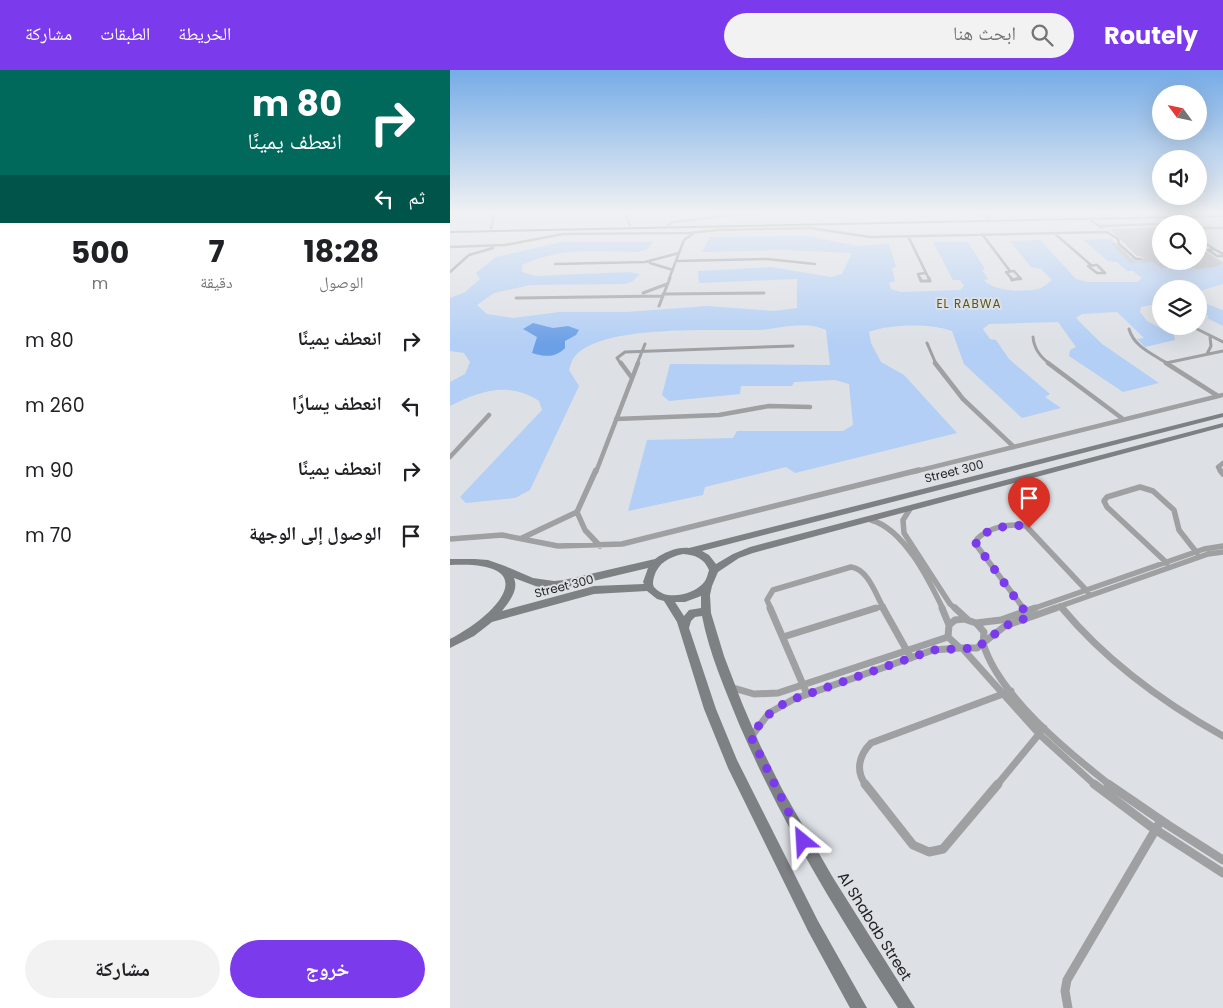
<!DOCTYPE html>
<html lang="ar">
<head>
<meta charset="utf-8">
<style>
  body { margin:0; font-family:Poppins,"Noto Naskh Arabic",sans-serif; background:#f2f2f2; color:#202124; direction:rtl; height:100vh; display:flex; flex-direction:column; font-size:19px; white-space:nowrap }
  * { box-sizing:border-box; margin:0 }
  p { font-size:16px; color:#757577 }
  .icon { flex:none; width:28px; height:28px; fill:none; stroke:currentColor; stroke-width:2; stroke-linecap:round; stroke-linejoin:round }
  .map { position:relative; flex:1; overflow:hidden; direction:ltr }
  .drawer { display:flex; flex-direction:column; background:#fff; width:450px }
  .drawer>* { flex:none }
  .top-card { background:#00695c; color:#fff; overflow:hidden }
  .needle { width:32px; rotate:303deg }
  .tools { position:absolute; left:702px; top:15px; display:grid; gap:10px }
  .tools a { display:grid; place-items:center; width:55px; height:55px; border-radius:50%; background:#fff; box-shadow:0 5px 20px #0002; font-size:25px }
  .pin { position:absolute; display:grid; place-items:center; width:42px; height:42px; color:#fff; margin:-51px -21px; border-radius:50% 50% 50% 0; rotate:-45deg; box-shadow:0 0 5px #0007 }
  .pin .icon { rotate:45deg }
  .me { position:absolute; width:55px; margin:-28px; rotate:333deg; stroke-linejoin:round; filter:drop-shadow(0 0 4px #0008) }
  .turn { display:flex; align-items:center; gap:18px; height:105px; padding:0 25px; font-size:22px }
  .turn .icon { width:65px; height:65px; stroke-width:2.5 }
  .turn b { display:block; font-size:35px; line-height:42px }
  .then { display:flex; align-items:center; height:48px; padding:0 25px; background:#0003; gap:10px; font-size:19px }
  .eta { display:flex; justify-content:space-evenly; align-items:center; height:85px; text-align:center }
  .eta b { font-size:30px; font-weight:700; line-height:35px }
  .action { display:flex; gap:10px; margin-top:auto; padding:10px 25px }
  .action a { flex:1; height:58px; border-radius:30px; background:#7c3aed; color:#fff; font-size:20px; font-weight:700; line-height:58px; text-align:center }
  .action a+a { background:#f2f2f2; color:#202124 }
  ul { padding:0; list-style:none }
  li { display:flex; align-items:center; gap:15px; height:65px; padding:0 25px }
  li div { flex:1 }
  li b { display:block; font-size:19px }
  li em { font-style:normal }
  header { display:flex; align-items:center; gap:30px; box-sizing:border-box; height:70px; padding:0 25px; background:#7c3aed; color:#fff }
  header strong { font-size:24px }
  nav { display:flex; gap:28px; margin-inline-start:auto; font-size:18px }
  .search { width:350px; height:45px; background:#f2f2f2; display:flex; align-items:center; gap:12px; box-sizing:border-box; padding:0 18px; border-radius:28px; color:#757577; font-size:19px }
  main { display:flex; flex:1; min-height:0 }
  .map>svg:first-child { display:block }
</style>
</head>
<body>
<header>
<strong>Routely</strong>
<div class="search"><svg class="icon" aria-label="search" viewBox="0 0 24 24"><circle cx="10" cy="10" r="6"/><path d="M15 15l6 6"/></svg>ابحث هنا</div>
<nav><a>الخريطة</a><a>الطبقات</a><a>مشاركة</a></nav>
</header>
<main>
<div class="map">
<svg width="773" height="938" viewBox="0 0 773 938">
  <rect width="100%" height="100%" fill="#dde0e5"/>
  <path fill="#b3cff5" d="M356 166 408 176 439 174 446 197 442 198 445 211 439 213 441 219 451 222 510 220 514 216 510 210H503L483 172H518L535 199 532 200 538 209 534 210C545 222 573 222 588 219 593 218 598 213 602 210L591 199 581 197 560 171 590 170 626 209 638 212H688L692 208 683 201H677L667 192 658 191 633 170 661 169 681 188 749 198 750 178 773 192V214L753 220 749 224V219H711V233L691 237 690 242 697 251 724 265 725 270 695 277 687 269 694 268 667 242 632 244 626 248 652 274 709 313 673 322 619 286 620 280 626 277 608 252 539 254 533 259 540 269 546 270 559 289 600 324 595 327 611 338 572 348 514 294 502 261C481 253 439 254 419 262L421 273 431 292 454 305 507 363 345 403 336 397 255 417 253 425 178 441 197 370 283 368 287 361H393L403 355 399 314 385 310 344 312 342 316H291L290 324 219 331 212 325 220 294 380 295 376 260C354 250 330 259 308 260 269 261 145 253 123 289 121 292 120 297 119 300L129 316 80 420 65 428 16 433 10 427 92 340 89 331C59 311 30 321 0 336V312L15 304 20 292 14 283 0 281V228L15 222 30 209 26 203 46 187 111 172H203L197 179 188 182C149 182 108 177 72 195V202L86 206 178 202 190 204 183 211 175 214 80 215 44 223 27 235 37 244 63 248 109 242H176L258 236 324 241 347 238V209L249 213 248 201 321 197 381 207 392 204 402 183 332 180 252 182 260 167Z
    M749 231 773 240V256L757 248 759 246 749 242Z"/>
  <path fill="#6b9fe6" d="M83 253 103 258 118 256 129 260 126 265 115 271V278C105 288 95 287 82 283L87 267 73 259Z"/>
  <path fill="#b8bbc0" d="M711 157V191H749V173L756 178 752 179 756 182 773 193 766 197 748 199 729 196 711 198 704 192 681 193 660 173H666L685 192H692L693 187 687 186 660 159Z"/>
  <g fill="none" stroke-linecap="round" stroke-linejoin="round">
    <path stroke="#9ea0a2" stroke-width="2.5" d="M175 143 180 155
      M529 143 540 148
      M649 143 656 146
      M765 143H767
      M639 149 652 158
      M218 155 223 152 302 143
      M650 156 711 154
      M41 158 44 143
      M749 158H773
      M604 163 641 195
      M532 164 560 201
      M458 166 479 209
      M749 169 764 179
      M0 177 55 175 113 164 239 163 268 160 360 158 420 167 657 162 668 169 669 174 686 189H691
      M773 184 764 179 758 180 767 186H773
      M226 191 317 189 365 194
      M200 193 223 200
      M105 194 195 192 229 183
      M646 195H647L655 203H647L638 196Z
      M0 202 19 185 43 178
      M219 209 234 170 244 163
      M470 209 468 204 476 203
      M562 209 556 202 564 201 571 209H567"/>
    <path stroke="#9ea0a2" stroke-width="3" d="M470 208 471 211H480L479 208
      M561 208 562 210 570 208
      M193 223 217 214
      M213 224 314 223
      M66 228 213 226
      M209 236 220 208
      M741 256 773 272
      M679 259C684 277 703 284 718 294
      M583 267C584 279 590 287 600 294
      M477 273 486 294
      M757 284 761 276 760 267
      M716 293 773 281
      M171 294 167 288 175 282 343 276
      M187 294 195 274"/>
    <path stroke="#9ea0a2" stroke-width="4.5" d="M171 293 182 308
      M485 293 513 329 564 377
      M598 293 673 349
      M716 293 768 326
      M166 349 269 345 319 336 360 337
      M0 387 39 345
      M146 402 188 293
      M463 402 773 325
      M771 402 768 397 773 393"/>
    <path stroke="#9ea0a2" stroke-width="5.5" d="M770 400 773 404
      M460 439 453 450 454 463 500 534 506 539
      M127 442 135 460 150 476
      M421 450C454 459 479 510 493 539
      M72 468 127 442 146 400
      M0 469 52 465 108 476 172 474 469 400
      M717 493 657 437 654 431 657 427 690 417 703 421 724 440 729 460 747 483
      M610 536 613 539
      M321 539 317 530 323 520 401 497C418 499 426 525 434 539
      M422 539 433 536
      M574 539 527 476V469C539 457 560 453 576 456L638 522
      M582 539 754 479 773 476
      M602 539 758 484 773 482"/>
    <path stroke="#9ea0a2" stroke-width="7" d="M320 538 357 624
      M433 538 461 588
      M492 538 499 555
      M505 538 518 550
      M573 538 577 544
      M612 538C657 592 712 632 773 666
      M514 549 526 553 534 562 533 573 527 578H510L498 567 499 555 505 550Z
      M526 553 551 550 585 538
      M333 567 426 538
      M533 573C548 625 618 682 660 715
      M533 573 555 556 606 538
      M513 579 590 665 645 715
      M280 617 304 624 328 623 498 567
      M301 667 319 643 344 629 483 580 510 578
      M416 715C405 701 409 685 421 673L561 621
      M547 715 594 658"/>
    <path stroke="#9ea0a2" stroke-width="9" d="M415 714 463 775 479 782 493 779 548 714
      M644 714 700 756 773 803
      M658 714 718 755 773 790
      M618 938 615 921 617 910 710 752"/>
    <path fill="#7e8184" fill-rule="evenodd" d="M773 145V147L0 163V161Z
      M773 343V347L252 481 259 485 266 494 283 484 300 477 773 353V357L303 483 289 488 268 502 262 516 260 525 261 543 274 586 292 633 310 675 332 719 382 806 465 938H448C389 846 332 754 289 654 275 619 259 583 252 546L245 547 241 551 239 558 266 639 287 690 368 851 417 938H400L358 861 278 698 254 639 227 552 214 531 207 529 197 521 144 524 42 552 24 566 0 578V569C51 543 94 490 0 495V489H25L38 490 55 496 83 508 104 511 114 510 205 489C215 482 227 477 239 478ZM233 484C245 485 254 488 259 500 258 503 257 508 255 511 246 524 217 532 205 518 202 515 203 511 204 507 208 493 219 487 233 484ZM198 498 193 512 194 514 144 516 52 541C59 532 69 520 64 508L88 517 114 518ZM251 526V538L239 540 234 546 225 532H235Z"/>
  </g>
  <linearGradient id="sky" x2="0" y2="1"><stop stop-color="#76ace7"/><stop offset="0.52" stop-color="#f0f1f3"/><stop offset="1" stop-color="#f0f1f3" stop-opacity="0"/></linearGradient>
  <rect width="773" height="274" fill="url(#sky)"/>
  <g fill="none" stroke-linecap="round" stroke-linejoin="round">
    <path stroke="#7c3aed" stroke-width="9" stroke-dasharray="0 16.2" d="M353 771 301 667C312 649 324 637 344 629L483 580 527 578 555 556 579 547 526 474C528 459 568 451 579 458"/>
  </g>
  <g text-anchor="middle" dominant-baseline="central" stroke-width="4" stroke-linejoin="round" paint-order="stroke">
    <g font-size="12" letter-spacing="1" fill="#5b581c" stroke="#dde0e5">
      <text x="519" y="233">EL RABWA</text>
    </g>
    <g font-size="12" fill="#1f2022" stroke="#dde0e5">
      <text transform="translate(504 401) rotate(-14)">Street 300</text>
      <text transform="translate(114 516) rotate(-14)">Street 300</text>
    </g>
    <g font-size="15" fill="#1f2022" stroke="#dde0e5">
      <text transform="translate(425 856) rotate(58)">Al Shabab Street</text>
    </g>
  </g>
</svg>
<div class="tools">
<a><svg class="needle" viewBox="-14 -14 28 28"><path d="M0-13l5 13h-10z" fill="#e53935"/><path d="M0 13l5-13h-10z" fill="#757577"/></svg></a>
<a><svg class="icon" aria-label="sound" viewBox="0 0 24 24"><path d="M4 9h4l5-4v14l-5-4H4zM17 9q2 3 0 6"/></svg></a>
<a><svg class="icon" aria-label="search" viewBox="0 0 24 24"><circle cx="10" cy="10" r="6"/><path d="M15 15l6 6"/></svg></a>
<a><svg class="icon" aria-label="layers" viewBox="0 0 24 24"><path d="M12 4l9 5-9 5-9-5zM3 14l9 5 9-5"/></svg></a>
</div>
<div class="pin" style="left:579px;top:458px;background:#d93025"><svg class="icon" aria-label="arrive" viewBox="0 0 24 24"><path d="M6 21V4h12l-3 4 3 4H6"/></svg></div>
<svg class="me" style="left:353px;top:771px" viewBox="-20 -20 40 40"><path d="M0-17L14 15 0 8-14 15z" fill="#7c3aed" stroke="#fff" stroke-width="4"/></svg>
</div>
<section class="drawer">
<div class="top-card">
<div class="turn"><svg class="icon" aria-label="right" viewBox="0 0 24 24"><path d="M7 20v-9h11M14 6l5 5-5 5"/></svg><div><b>80 m</b>انعطف يمينًا</div></div>
<div class="then">ثم<svg class="icon" aria-label="left" viewBox="0 0 24 24"><path d="M17 20v-9H6M10 6l-5 5 5 5"/></svg></div>
</div>
<div class="eta">
<div><b>18:28</b><p>الوصول</p></div>
<div><b>7</b><p>دقيقة</p></div>
<div><b>500</b><p>m</p></div>
</div>
<ul>
<li><svg class="icon" aria-label="right" viewBox="0 0 24 24"><path d="M7 20v-9h11M14 6l5 5-5 5"/></svg><div><b>انعطف يمينًا</b></div><em>80 m</em></li>
<li><svg class="icon" aria-label="left" viewBox="0 0 24 24"><path d="M17 20v-9H6M10 6l-5 5 5 5"/></svg><div><b>انعطف يسارًا</b></div><em>260 m</em></li>
<li><svg class="icon" aria-label="right" viewBox="0 0 24 24"><path d="M7 20v-9h11M14 6l5 5-5 5"/></svg><div><b>انعطف يمينًا</b></div><em>90 m</em></li>
<li><svg class="icon" aria-label="arrive" viewBox="0 0 24 24"><path d="M6 21V4h12l-3 4 3 4H6"/></svg><div><b>الوصول إلى الوجهة</b></div><em>70 m</em></li>
</ul>
<div class="action"><a>خروج</a><a>مشاركة</a></div>
</section>
</main>
</body>
</html>
